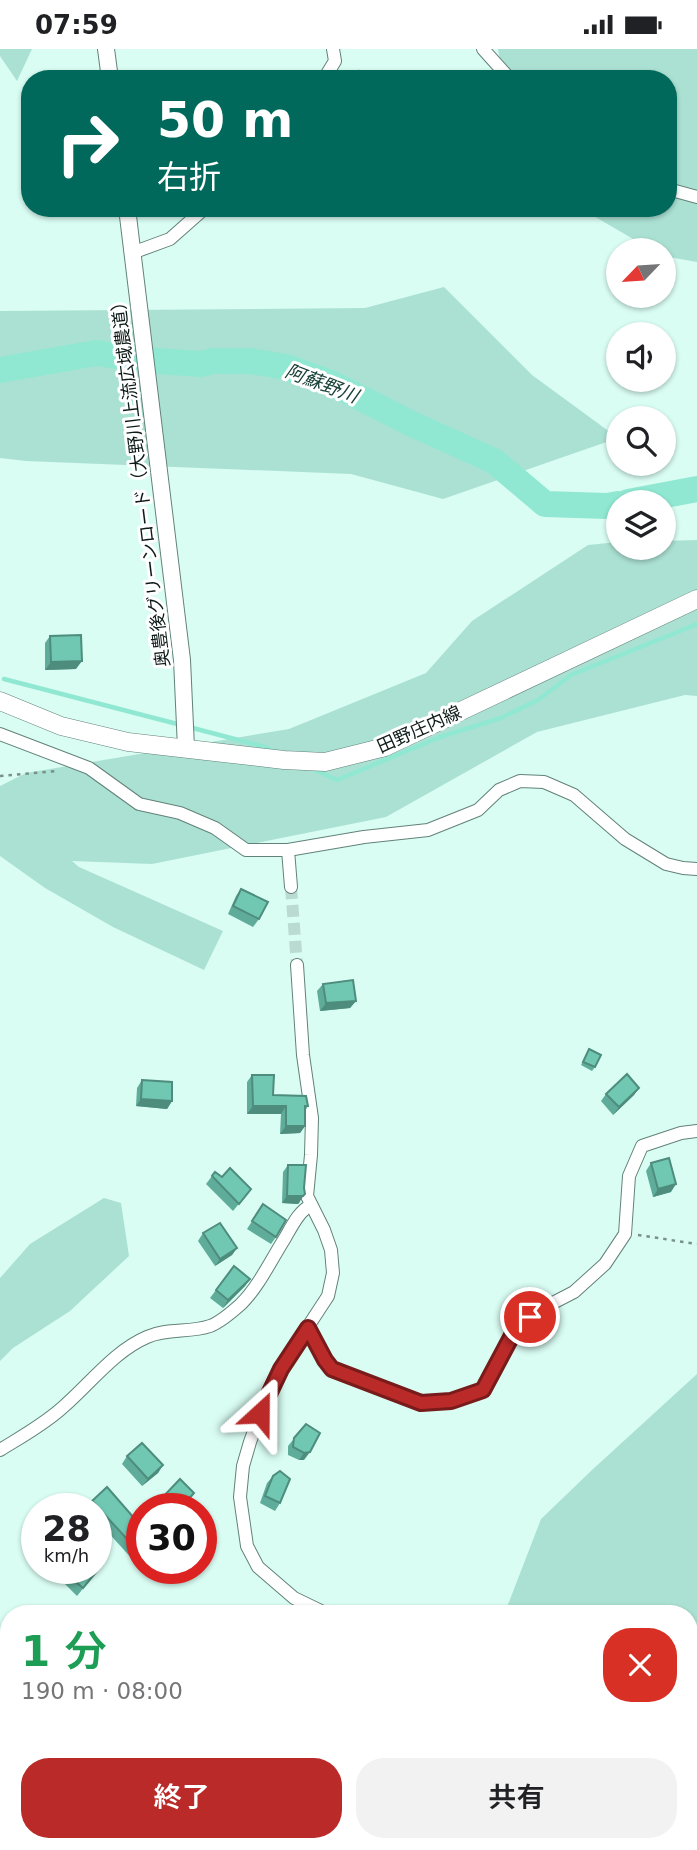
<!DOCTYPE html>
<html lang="ja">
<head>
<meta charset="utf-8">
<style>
  body { margin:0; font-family:"DejaVu Sans","Noto Sans JP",sans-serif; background:#f2f2f2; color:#202124; height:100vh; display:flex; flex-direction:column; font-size:26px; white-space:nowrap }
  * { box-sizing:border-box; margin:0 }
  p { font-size:23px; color:#757577 }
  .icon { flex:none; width:38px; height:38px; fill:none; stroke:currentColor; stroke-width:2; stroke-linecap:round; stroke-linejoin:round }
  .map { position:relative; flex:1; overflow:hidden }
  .panel { position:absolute; left:0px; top:1556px; width:698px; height:247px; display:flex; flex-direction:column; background:#fff; border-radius:28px 28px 0 0; box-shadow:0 2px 5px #0004 }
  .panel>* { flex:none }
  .top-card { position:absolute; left:21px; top:21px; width:656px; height:147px; border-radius:28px; box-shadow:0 2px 5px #0004; background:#00695c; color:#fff; overflow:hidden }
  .needle { width:46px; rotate:245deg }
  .tools { position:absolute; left:606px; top:189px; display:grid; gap:14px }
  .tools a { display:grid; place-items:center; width:70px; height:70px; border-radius:50%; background:#fff; box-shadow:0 2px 5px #0004; font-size:35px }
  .speed { position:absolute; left:21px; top:1444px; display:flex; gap:14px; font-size:35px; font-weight:700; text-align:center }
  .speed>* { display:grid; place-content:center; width:91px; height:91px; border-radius:50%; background:#fff; box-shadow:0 2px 5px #0004; line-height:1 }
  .speed small { font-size:18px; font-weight:400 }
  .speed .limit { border:10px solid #d22; background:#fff; color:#111 }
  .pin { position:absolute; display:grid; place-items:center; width:60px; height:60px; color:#fff; margin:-30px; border:4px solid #fff; border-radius:50%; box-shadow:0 2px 7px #0007 }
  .me { position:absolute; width:77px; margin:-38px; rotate:24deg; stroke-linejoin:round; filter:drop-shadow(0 0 5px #0008) }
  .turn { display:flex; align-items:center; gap:24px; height:147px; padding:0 21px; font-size:32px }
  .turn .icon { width:91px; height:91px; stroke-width:2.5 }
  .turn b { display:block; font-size:49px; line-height:60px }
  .round { display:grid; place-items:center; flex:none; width:74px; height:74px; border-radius:28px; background:#f2f2f2 }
  .overview { display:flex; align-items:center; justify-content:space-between; height:119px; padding:0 21px }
  h1 { font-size:42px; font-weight:600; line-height:52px; color:#1e9e55 }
  .cta { display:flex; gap:14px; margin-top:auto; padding:14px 21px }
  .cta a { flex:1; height:80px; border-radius:28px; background:#b92a29; color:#fff; font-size:28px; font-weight:600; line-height:80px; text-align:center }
  .cta a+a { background:#f2f2f2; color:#202124 }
  .status { display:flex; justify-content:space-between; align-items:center; height:49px; padding:0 35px; background:#fff; direction:ltr }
  .status svg { height:19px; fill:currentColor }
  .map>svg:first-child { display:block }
</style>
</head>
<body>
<div class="status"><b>07:59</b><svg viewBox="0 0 49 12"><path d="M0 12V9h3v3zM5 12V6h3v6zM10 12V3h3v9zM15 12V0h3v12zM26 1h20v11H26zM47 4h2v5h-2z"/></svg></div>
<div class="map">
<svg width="697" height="1801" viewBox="0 0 697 1801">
  <rect width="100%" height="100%" fill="#d9fdf3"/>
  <path fill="#abe1d3" d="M0 0H32L17 32 0 7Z
    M498 0H697V213L663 207V201H652L580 159H668V30H503Z
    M444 238 532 326 618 389 443 450 351 425 26 412 0 409V262L365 259Z
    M697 491V647L685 646 537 683 386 768 152 815 72 812 79 818 223 882 204 921 113 878 45 839 0 807V737L26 724 289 680 426 624 472 572 588 496 618 493V499H663V492Z
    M104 1149 121 1154 129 1207 70 1262 13 1299 0 1312V1229L30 1195Z
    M697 1325V1801H496V1794H690V1564H509L507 1558 541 1470 592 1421Z"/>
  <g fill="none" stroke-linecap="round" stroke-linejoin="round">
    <path stroke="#90e8d2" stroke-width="4.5" d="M4 630 181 676
      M189 678 265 698 275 703
      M311 719 337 731 440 688 501 669 538 651 571 626 697 575"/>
    <path stroke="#90e8d2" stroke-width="26" d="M0 321 96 304 144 311 200 315 213 312H250L286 318 331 334 412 375 494 412 545 455 607 457 618 455
      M628 453 697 440"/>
    <path stroke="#badbd2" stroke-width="12" stroke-dasharray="12 6" stroke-linecap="butt" d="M291 838 297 916"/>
    <g stroke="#628279" stroke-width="14">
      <path id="minor" d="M483 0 510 30
        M324 30 335 12 333 0
        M668 140 697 148
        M132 204 170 190 205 159
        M0 685 89 719 139 755 180 764 215 779 246 801H288L364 788 428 781 478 761 499 741 520 732 544 733 574 746 625 790 666 815 683 819 697 820
        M288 801 291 838
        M297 916 303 1006 312 1069 311 1106 307 1147 324 1181 331 1201 333 1224 328 1247 292 1302 265 1351 250 1393 243 1417 240 1448 247 1497 258 1518 294 1549 325 1564
        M308 1279 325 1311 332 1320 421 1354 451 1352 483 1341 516 1279 545 1258 574 1243 605 1215 625 1185 629 1127 642 1097 681 1084 697 1082
        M0 1401C21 1388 43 1376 62 1359 89 1336 114 1302 147 1288 167 1279 190 1284 210 1277 221 1273 232 1263 241 1255 259 1237 271 1211 285 1189 292 1177 299 1162 311 1156
        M240 1794V1801"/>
    </g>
    <g stroke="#628279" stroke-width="18">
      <path id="tertiary" d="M106 0 110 30
        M127 159 182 611 186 699
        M0 1792 2 1801"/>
    </g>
    <g stroke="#628279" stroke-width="19">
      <path id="secondary" d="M0 652 61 677 128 693 284 711 325 713 385 698 697 550"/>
    </g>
    <path stroke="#78918b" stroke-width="2.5" stroke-dasharray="3.5 5" stroke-linecap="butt" d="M0 727 58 722
      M638 1186 697 1195"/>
    <use href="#minor" stroke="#fff" stroke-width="12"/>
    <use href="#tertiary" stroke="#fff" stroke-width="16"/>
    <use href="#secondary" stroke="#fff" stroke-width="18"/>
  </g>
  <path fill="#60ac9a" d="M50 587 76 620 45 621V594Z
    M241 840 259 870 253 878 228 865 236 847Z
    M323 935 356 952 350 959 320 962 317 942Z
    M589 1000 595 1018 592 1022 581 1016Z
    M252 1026 273 1046 308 1057 305 1062V1077L300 1084 280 1085 281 1065H247V1033Z
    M142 1031 172 1052 167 1060 136 1057 137 1039Z
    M639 1039 634 1046 613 1066 601 1052 606 1045Z
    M651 1114 671 1143 653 1148 646 1122Z
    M288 1116 300 1153 298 1155 282 1154 283 1123Z
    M215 1123 222 1128 251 1140 233 1162 206 1135Z
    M263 1155 276 1188 271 1195 247 1180Z
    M203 1184 237 1199 232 1206 215 1217 198 1192Z
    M234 1217 250 1230 245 1237 223 1259 210 1249Z
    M306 1375 304 1411H299L288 1406V1397Z
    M127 1407 163 1416 158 1424 142 1437 122 1415Z
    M273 1427 280 1454 275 1462 260 1454 267 1434Z
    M92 1452 134 1469 142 1505 134 1512 96 1470V1460L86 1459Z
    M159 1452H189L182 1460H154Z
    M102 1516 77 1547 63 1533 68 1526Z
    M324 1794H362L365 1797 362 1801H341L339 1797 335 1801H330Z"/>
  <path fill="#4e8c7d" d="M82 612 76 620 45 621 51 613Z
    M356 952 350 959 320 962 326 954Z
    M639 1039 634 1046 613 1066 619 1058Z
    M141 1050 172 1052 167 1060 136 1057Z
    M253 1057H286L281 1065H247Z
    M286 1077H305L300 1084 280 1085Z
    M676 1135 671 1143 653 1148 658 1140Z
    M305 1145 298 1155 282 1154 287 1147Z
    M237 1199 232 1206 215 1217 220 1210Z
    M250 1230 245 1237 223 1259 228 1251Z
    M310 1403 304 1411H299L304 1404Z
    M163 1416 158 1424 142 1437 148 1430Z"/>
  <path fill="#70c8b3" stroke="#4e8c7d" stroke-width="2" d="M359 22 367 30H353Z
    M81 586 82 612 51 613 50 587Z
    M241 840 268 853 259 870 233 857Z
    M353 931 356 952 326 954 323 935Z
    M589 1000 601 1006 595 1018 583 1013Z
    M627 1025 639 1039 619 1058 606 1045Z
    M252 1026H274L273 1046 306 1047 308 1057H305V1077H286V1057H253Z
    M142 1031 172 1033V1052L141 1050Z
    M669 1109 676 1135 658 1140 651 1114Z
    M288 1116H306L304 1139 305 1145 303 1147H287Z
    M230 1119 251 1140 239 1155 212 1127 215 1123 222 1128Z
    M263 1155 286 1171 276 1188 252 1172Z
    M220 1174 237 1199 220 1210 203 1184Z
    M234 1217 250 1230 228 1251 216 1241Z
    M306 1375 320 1384 310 1403 304 1404 293 1398 294 1389Z
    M142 1394 163 1416 148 1430 127 1407Z
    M280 1422 290 1430 280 1454 265 1447 273 1427Z
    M180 1430 194 1444 180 1460H166L159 1452Z
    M107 1438 134 1469 135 1468 142 1476V1503L140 1504 92 1452Z
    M96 1510 102 1516 83 1539 68 1526 73 1519H96Z
    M347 1794H362L365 1797 360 1801H352Z"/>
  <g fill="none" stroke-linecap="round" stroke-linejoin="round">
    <g stroke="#781b1b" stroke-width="18">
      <path id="route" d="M260 1364 281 1320 308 1279 325 1311 332 1320 421 1354 451 1352 483 1341 516 1279 530 1268"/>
    </g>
    <use href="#route" stroke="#b92a29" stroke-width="12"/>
  </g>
  <g text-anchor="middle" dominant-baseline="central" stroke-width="6" stroke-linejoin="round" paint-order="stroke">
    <g font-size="18" fill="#0d1a17" stroke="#fff">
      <text transform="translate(140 431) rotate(-97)">奥豊後グリーンロード（大野川上流広域農道）</text>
      <text transform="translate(419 680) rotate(-24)">田野庄内線</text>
    </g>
    <g font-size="19" font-style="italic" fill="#1a4239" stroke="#fff">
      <text transform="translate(322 334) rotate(21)">阿蘇野川</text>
    </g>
  </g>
</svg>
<div class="tools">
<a><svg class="needle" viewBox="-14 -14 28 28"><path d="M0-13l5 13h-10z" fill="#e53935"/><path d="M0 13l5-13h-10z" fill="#757577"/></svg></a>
<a><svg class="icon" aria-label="sound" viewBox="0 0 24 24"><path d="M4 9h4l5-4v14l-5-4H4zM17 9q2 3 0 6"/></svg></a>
<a><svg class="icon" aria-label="search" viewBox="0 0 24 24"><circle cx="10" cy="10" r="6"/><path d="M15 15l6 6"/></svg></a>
<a><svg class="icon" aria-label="layers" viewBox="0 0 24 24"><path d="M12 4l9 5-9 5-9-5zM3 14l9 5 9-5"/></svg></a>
</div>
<div class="speed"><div>28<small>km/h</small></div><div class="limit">30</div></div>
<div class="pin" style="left:530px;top:1268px;background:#d93025"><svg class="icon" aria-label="arrive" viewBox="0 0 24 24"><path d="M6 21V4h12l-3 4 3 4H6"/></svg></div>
<svg class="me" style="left:260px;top:1364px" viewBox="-20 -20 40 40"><path d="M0-17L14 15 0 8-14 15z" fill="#b92a29" stroke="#fff" stroke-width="4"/></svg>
<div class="top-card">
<div class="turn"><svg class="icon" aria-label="right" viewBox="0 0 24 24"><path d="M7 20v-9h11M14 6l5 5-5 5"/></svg><div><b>50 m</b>右折</div></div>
</div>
<section class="panel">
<div class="overview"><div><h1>1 分</h1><p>190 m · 08:00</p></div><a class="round" style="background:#d93025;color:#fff"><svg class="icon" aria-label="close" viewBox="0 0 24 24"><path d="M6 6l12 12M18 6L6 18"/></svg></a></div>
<div class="cta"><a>終了</a><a>共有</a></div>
</section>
</div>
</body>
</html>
